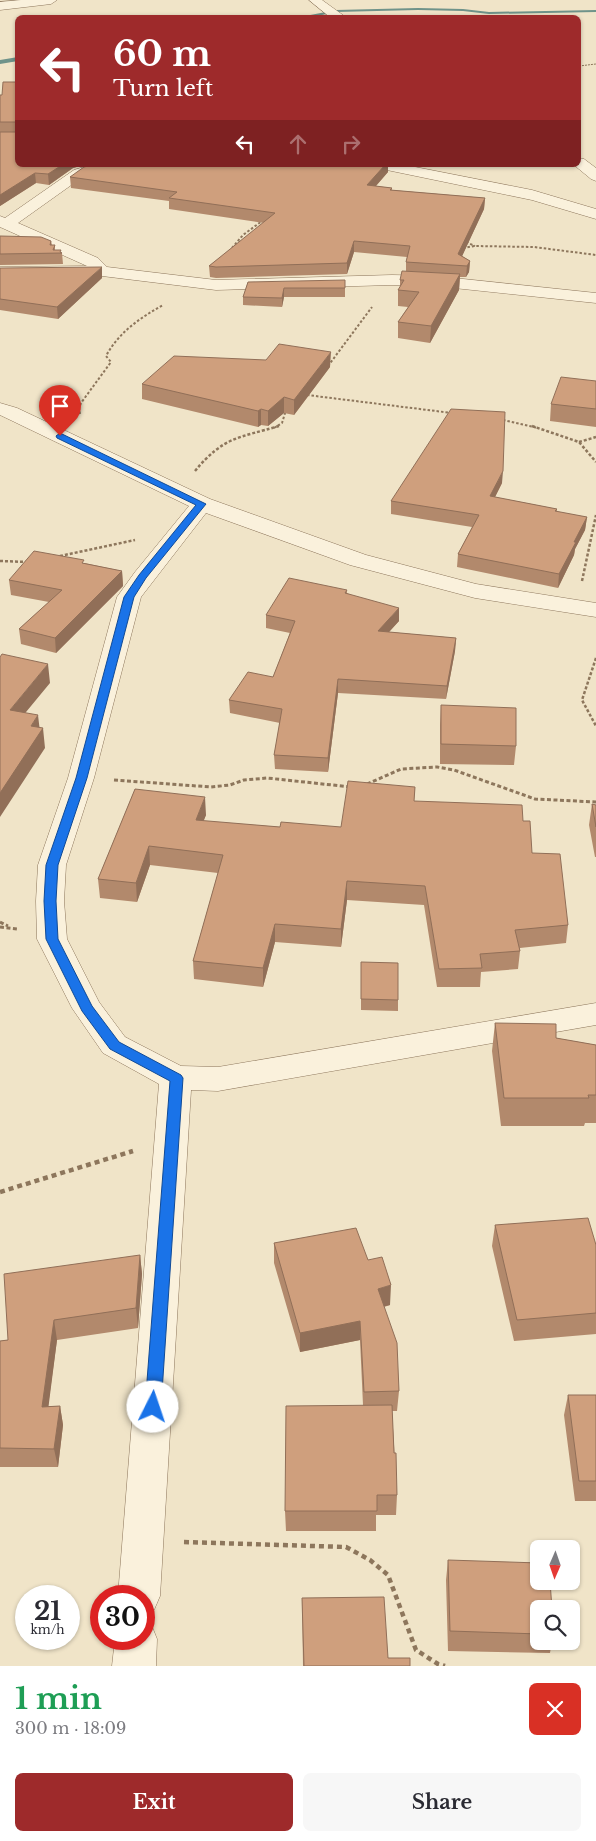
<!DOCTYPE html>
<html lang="en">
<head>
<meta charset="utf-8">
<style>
  body { margin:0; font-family:"Libre Baskerville",serif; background:#f7f7f7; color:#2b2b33; height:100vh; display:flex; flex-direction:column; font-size:19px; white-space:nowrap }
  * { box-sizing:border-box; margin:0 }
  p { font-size:16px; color:#7c7c81 }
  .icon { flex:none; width:28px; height:28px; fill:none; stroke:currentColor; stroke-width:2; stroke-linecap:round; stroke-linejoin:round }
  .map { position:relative; height:1666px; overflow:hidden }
  .drawer { display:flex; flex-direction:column; background:#fff; flex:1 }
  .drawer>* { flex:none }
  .banner { position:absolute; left:15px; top:15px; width:566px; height:152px; border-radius:8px; box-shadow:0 1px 4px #0004; background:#9e2a2b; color:#fff; overflow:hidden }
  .needle { width:32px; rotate:182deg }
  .controls { position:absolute; left:530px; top:1540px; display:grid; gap:10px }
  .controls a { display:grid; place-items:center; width:50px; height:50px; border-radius:8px; background:#fff; box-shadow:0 1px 4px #0004; font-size:25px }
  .speed { position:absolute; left:15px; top:1585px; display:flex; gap:10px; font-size:25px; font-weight:700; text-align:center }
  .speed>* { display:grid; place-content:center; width:65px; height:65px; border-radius:50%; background:#fff; box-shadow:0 1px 4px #0004; line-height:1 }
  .speed small { font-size:12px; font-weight:400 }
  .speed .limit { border:8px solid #d22; background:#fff; color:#111 }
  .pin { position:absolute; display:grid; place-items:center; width:42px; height:42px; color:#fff; margin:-51px -21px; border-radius:50% 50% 50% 0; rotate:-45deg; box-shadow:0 0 5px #0007 }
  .pin .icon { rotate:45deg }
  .me { position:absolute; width:55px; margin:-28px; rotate:4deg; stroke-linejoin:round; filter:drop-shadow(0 0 4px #0008) }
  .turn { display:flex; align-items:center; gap:18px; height:105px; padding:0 15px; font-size:22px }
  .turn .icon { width:65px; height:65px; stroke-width:2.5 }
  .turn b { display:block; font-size:35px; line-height:42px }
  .lanes { display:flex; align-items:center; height:48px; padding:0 15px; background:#0003; justify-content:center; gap:25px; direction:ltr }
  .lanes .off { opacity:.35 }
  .round { display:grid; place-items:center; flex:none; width:52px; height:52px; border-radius:8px; background:#f7f7f7 }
  .head { display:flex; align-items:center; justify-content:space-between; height:85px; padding:0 15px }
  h1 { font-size:30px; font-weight:800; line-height:38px; color:#1e9e55 }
  .cta { display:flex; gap:10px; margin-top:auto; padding:10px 15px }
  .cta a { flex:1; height:58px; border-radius:8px; background:#9e2a2b; color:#fff; font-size:20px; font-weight:800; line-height:58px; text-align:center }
  .cta a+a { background:#f7f7f7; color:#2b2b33 }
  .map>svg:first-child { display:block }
</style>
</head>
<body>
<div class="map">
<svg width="596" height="1666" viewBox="0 0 596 1666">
  <rect width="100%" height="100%" fill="#f0e4c8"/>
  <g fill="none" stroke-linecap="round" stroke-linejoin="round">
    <path fill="#6f938a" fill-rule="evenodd" d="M418 8 463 9 489 12 596 10V12L489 14 463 11 418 10 336 12 308 18H295L336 10Z
      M18 57V61L0 64V60Z"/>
    <g stroke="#8d765c" stroke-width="1">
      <path id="minor" d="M21 0H57L51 4 0 10V2Z
        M309 0H322L347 18H331Z
        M579 158 584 159 596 168V181L591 179 574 165H579Z
        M91 165H114L112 168 84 176 18 223 98 258 107 267 216 280 392 275 435 276 596 293V303L435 286 392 285 216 290 102 276 0 277V267L87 266 0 227V216L5 218 74 170Z
        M375 165H405L532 190 596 209V219L532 200 382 169 377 168Z
        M0 403 17 408 210 499 366 555 476 584 596 603V617L475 598 350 565 206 513 141 597 94 778 66 865 64 901 67 939 99 1002 125 1037 181 1066 218 1067 596 1003V1025L218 1091 191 1090 160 1596 154 1610 144 1615V1596H118L159 1084 103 1053 72 1008 37 939 36 901 38 865 68 778 117 597 135 572 189 506 0 415Z
        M144 1621 151 1624 157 1639 156 1666H112L115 1639H144Z"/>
    </g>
    <path stroke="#8d765c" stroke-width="1" stroke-dasharray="2 1" stroke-linecap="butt" d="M579 66 596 64"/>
    <path stroke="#8d765c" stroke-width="2" stroke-dasharray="2.5 2" stroke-linecap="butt" d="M466 242 475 246
      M232 248 243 235 262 221
      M463 248 475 246 534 247 596 255
      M328 366 372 307
      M307 395 452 413
      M80 414 79 408 81 403 111 362 106 356C119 332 140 318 163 305
      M503 420 538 428
      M274 428 282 423 286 410"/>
    <path stroke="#8d765c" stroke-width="2.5" stroke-dasharray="3 2" stroke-linecap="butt" d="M532 426 579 442 596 462
      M579 442 596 437
      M195 471C224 436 239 438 279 426
      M60 556 135 540
      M0 561 27 562
      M582 581 596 515
      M596 658 582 700 596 726"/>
    <path stroke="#8d765c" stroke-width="3" stroke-dasharray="4 2.5" stroke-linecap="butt" d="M114 780 211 787 230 785 244 780 267 778 351 787
      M367 784 401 769 437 767 454 770 535 799 596 802
      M0 922 8 926
      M0 927 17 929"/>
    <path stroke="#8d765c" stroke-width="4.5" stroke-dasharray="5 4" stroke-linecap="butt" d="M0 1192 133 1151
      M184 1542 346 1547 370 1560 388 1575 416 1650 438 1664 445 1666"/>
    <use href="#minor" fill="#faf1dc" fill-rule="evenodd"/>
  </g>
  <path fill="#b2896c" d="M18 82V132H0V95H2Z
    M0 132 18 165H84L73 168 49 185 36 183 0 206Z
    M92 165H388V172L376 186 392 188V190L485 198 484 209 462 256 470 261 469 272 466 277H460L459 290 430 343 398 338V322L408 307 398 306V290L400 288V280L406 271V262L407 257 354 252 347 274 216 278 210 277 209 266 264 223 169 209V201L71 188 70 177Z
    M0 236 51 241 52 245H55V250L62 253 63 264 0 265Z
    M0 268 102 278 58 319 0 310Z
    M248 282 345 288V297H284L282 307 243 305V297Z
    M330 367 294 415 284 413 268 426 261 425 258 427 142 399V384Z
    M596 381V427L550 421 551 404Z
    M502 483 495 497 557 509V512L587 517 585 530 575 549 574 555 558 588 457 567 458 554 472 527 391 514V501Z
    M84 563 122 571 123 586 56 653 21 644 19 629 49 602 11 595 9 580Z
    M347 590V593L399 621 389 632 456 638 455 651 446 699 338 693 328 772 275 769 274 755 280 723 230 713 229 700 273 677 290 633 266 628V615Z
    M441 705 516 746 514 765 440 764V725Z
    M415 787 414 801 523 821 532 853 568 925 566 943 520 948V951L518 969 481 972 480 987H437L424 905 347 900 341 947 275 942 263 987 194 979 193 961 218 873 150 865 137 902 100 898 98 879 135 789 206 815 203 821 280 827H341Z
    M592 804 596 805V857H595L589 825Z
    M361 962 398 1000V1011L361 1010Z
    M495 1023 556 1038 596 1045V1123H585L584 1126H501L492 1051Z
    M495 1225 596 1245V1334L514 1341 492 1246Z
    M274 1243 368 1260 390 1305 384 1307 399 1391 397 1411H392L397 1495 396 1515H376V1531H286L285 1511 363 1405 360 1340 300 1352 274 1263Z
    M140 1255 142 1274 138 1328 57 1340 48 1406H60L63 1425 58 1467H0V1341L8 1340Z
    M568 1395H596V1501H575L564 1415Z
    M448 1560 539 1609V1641H552L550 1653 448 1651 446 1580Z
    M302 1598 388 1658 410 1666H303Z"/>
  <path fill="#916f58" d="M62 165H84L73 168 49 185 48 174Z
    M385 165H388V172L367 196V185Z
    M35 173 36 183 0 206V195Z
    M485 198 484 209 458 265V254Z
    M354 241V252L347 274V263Z
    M470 261 469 272 466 277 467 266Z
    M102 267V278L58 319 57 307Z
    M460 274 459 290 430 343 431 326Z
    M284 288V297L282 307V298Z
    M331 352 330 367 294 415V400Z
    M284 397V413L268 426V411Z
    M261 409V425L258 427V411Z
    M503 471 502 483 489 509 490 496Z
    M587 517 585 530 575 549 574 555 558 588 559 574 574 542Z
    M122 571 123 586 56 653 55 638Z
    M399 608V621L378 644V631Z
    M456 638 455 651 446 699 447 686Z
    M48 664 50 683 12 729 10 710Z
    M338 679V693L328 772V758Z
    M38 715 40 732 43 728 45 748 0 817V793L31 726Z
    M205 797 206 815 197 838 196 820Z
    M149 846 150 865 137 902 136 883Z
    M347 881V900L341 947V929Z
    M275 924V942L263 987V968Z
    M140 1255 142 1274 138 1328 136 1308Z
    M391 1285 390 1305 377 1308 378 1289Z
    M54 1320 57 1340 46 1426 42 1407Z
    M360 1321V1340L300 1352V1333Z
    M60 1406 63 1425 58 1467 54 1449Z"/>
  <path fill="#cf9f7d" stroke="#916f58" d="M3 82H18V122H0V95H2Z
    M0 132H18V165H62L48 174 35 173 0 195Z
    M92 165H385L367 185 392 188 390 190 485 198 458 254 470 261 467 266 406 262 410 246 354 241 347 263 216 267 209 266 275 213 169 198 177 192 70 177 84 167Z
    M0 236 41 237 51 241 50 245H55L53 250H61L60 252 62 253 0 254Z
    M102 267 57 307 0 299V268Z
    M402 271 460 274 431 326 398 322 419 292 398 290 404 280H400Z
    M345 280V288H284L282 298 243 297 248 282Z
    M279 344 331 352 294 400 284 397 268 411 261 409 258 411 142 384 174 356 266 360Z
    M561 377 596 381V409L551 404Z
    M451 409 505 412 503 471 490 496 557 509 555 511 587 517 574 542H576L559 574 458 554 479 515 391 501Z
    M34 551 84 560 82 563 122 571 55 638 19 629 62 590 9 580Z
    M289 578 347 590 345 593 399 608 378 631 456 638 447 686 338 679 328 758 274 755 282 709 229 700 248 672 273 677 295 621 266 615Z
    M2 654 48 664 10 710 38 715 31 726 43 728 0 793V657Z
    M441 705 516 708V746L441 744Z
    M348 781 415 787 414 801 522 805 523 821H530L532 853 560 854 568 925 515 930 520 951 480 954 482 968 439 969 425 886 347 881 341 929 275 924 263 968 193 961 223 855 149 846 136 883 98 879 135 789 205 797 196 820 280 827 281 822 341 827Z
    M592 804 596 805V827Z
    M361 962 398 963V1000L361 999Z
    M495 1023 556 1024V1038L596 1045V1095H588L589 1098H504Z
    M588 1218 596 1245V1313L517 1320 495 1225Z
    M356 1228 368 1260 382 1257 391 1285 378 1289 397 1343 399 1391 364 1392 360 1321 300 1333 274 1243Z
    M140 1255 136 1308 54 1320 42 1407 60 1406 54 1449 0 1448V1341L8 1340 4 1274Z
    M568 1395H596V1481H579Z
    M392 1405 394 1453H396L397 1495H377V1511H285L286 1406Z
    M448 1560 539 1563V1581H550L552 1609H539V1634L450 1631Z
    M384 1597 388 1658H410V1666H304L302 1598Z"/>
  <path fill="#1a73e8" stroke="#114b97" d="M60 433 206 504 146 578 134 597 87 778 58 865 56 901 58 939 92 1006 119 1042 181 1075 183 1078 161 1407 158 1412 153 1414 147 1412 145 1407 170 1081 110 1049 82 1011 46 939 44 901 46 865 76 778 124 597 139 575 196 505 57 438 56 436Z"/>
</svg>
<div class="controls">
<a><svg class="needle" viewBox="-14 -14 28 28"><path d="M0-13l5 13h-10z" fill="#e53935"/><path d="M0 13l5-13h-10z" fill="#7c7c81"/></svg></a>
<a><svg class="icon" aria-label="search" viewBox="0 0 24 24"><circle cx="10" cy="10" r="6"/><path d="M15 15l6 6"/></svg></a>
</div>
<div class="speed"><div>21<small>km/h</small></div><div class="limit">30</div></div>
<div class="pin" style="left:60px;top:436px;background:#d93025"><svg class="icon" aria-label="arrive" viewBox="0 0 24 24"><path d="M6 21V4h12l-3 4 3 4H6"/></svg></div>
<svg class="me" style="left:153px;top:1407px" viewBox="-20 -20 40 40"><circle r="19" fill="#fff"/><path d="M0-13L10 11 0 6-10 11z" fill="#1a73e8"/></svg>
<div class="banner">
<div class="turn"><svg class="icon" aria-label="left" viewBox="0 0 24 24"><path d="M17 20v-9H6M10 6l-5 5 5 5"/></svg><div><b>60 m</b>Turn left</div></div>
<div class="lanes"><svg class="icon" aria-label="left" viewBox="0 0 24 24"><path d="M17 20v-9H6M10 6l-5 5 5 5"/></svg><svg class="icon off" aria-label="ahead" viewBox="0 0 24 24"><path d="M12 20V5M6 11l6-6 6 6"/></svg><svg class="icon off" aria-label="right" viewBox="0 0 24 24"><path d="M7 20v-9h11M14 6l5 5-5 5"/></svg></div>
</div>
</div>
<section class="drawer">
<div class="head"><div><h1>1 min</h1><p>300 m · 18:09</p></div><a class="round" style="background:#d93025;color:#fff"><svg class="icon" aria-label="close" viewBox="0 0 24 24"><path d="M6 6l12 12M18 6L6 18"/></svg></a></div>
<div class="cta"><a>Exit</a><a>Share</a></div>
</section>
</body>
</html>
